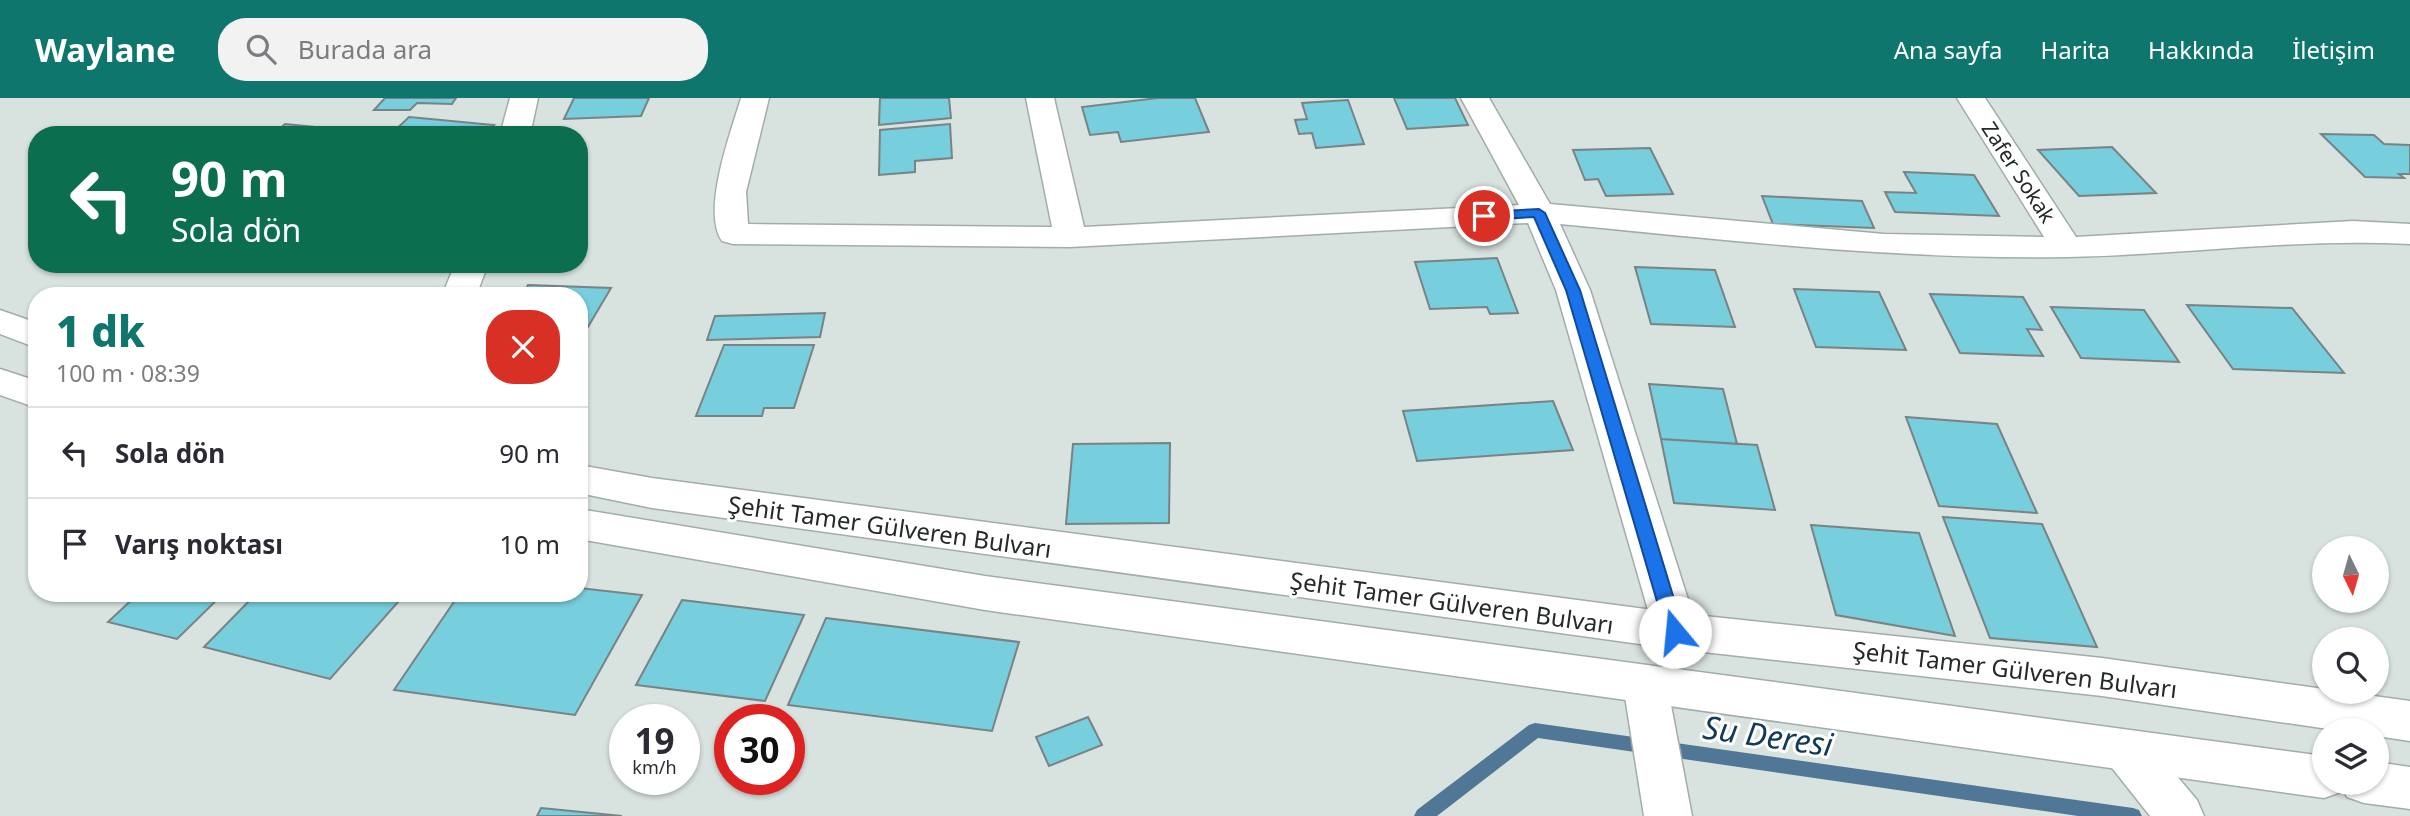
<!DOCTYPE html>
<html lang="tr">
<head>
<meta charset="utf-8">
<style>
  body { margin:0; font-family:"Noto Sans",sans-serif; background:#f2f2f3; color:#2b2b33; height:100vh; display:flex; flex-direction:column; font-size:26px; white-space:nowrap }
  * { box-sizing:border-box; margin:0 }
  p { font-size:23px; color:#7c7c81 }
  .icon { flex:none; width:38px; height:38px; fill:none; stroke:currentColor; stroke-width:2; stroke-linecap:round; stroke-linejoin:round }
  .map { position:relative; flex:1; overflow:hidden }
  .details { position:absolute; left:28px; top:189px; width:560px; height:315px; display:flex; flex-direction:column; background:#fff; border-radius:28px; box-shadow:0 2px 5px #0004 }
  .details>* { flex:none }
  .top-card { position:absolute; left:28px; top:28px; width:560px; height:147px; border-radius:28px; box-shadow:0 2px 5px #0004; background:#0b6e4f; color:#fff; overflow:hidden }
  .needle { width:46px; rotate:175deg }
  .buttons { position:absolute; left:2312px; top:438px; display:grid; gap:14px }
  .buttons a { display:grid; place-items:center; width:77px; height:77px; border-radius:50%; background:#fff; box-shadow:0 2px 5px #0004; font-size:35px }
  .speed { position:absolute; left:609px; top:606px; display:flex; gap:14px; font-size:35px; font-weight:700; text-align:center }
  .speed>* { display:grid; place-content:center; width:91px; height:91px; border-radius:50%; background:#fff; box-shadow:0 2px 5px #0004; line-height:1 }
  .speed small { font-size:18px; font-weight:400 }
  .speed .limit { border:10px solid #d22; background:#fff; color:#111 }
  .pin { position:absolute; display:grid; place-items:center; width:60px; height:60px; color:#fff; margin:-30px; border:4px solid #fff; border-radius:50%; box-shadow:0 2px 7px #0007 }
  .me { position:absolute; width:77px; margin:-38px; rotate:343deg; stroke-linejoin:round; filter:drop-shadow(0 0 5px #0008) }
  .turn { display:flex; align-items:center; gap:24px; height:147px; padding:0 28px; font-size:32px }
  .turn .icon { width:91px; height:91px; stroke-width:2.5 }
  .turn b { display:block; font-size:49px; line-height:60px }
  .round { display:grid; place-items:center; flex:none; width:74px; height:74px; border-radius:28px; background:#f2f2f3 }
  .head { display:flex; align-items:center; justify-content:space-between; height:119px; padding:0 28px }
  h1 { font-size:42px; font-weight:800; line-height:52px; color:#0f766e }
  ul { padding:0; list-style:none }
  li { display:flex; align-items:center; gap:21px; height:91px; padding:0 28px; border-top:2px solid #e1e1e2 }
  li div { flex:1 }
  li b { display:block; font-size:26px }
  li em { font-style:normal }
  header { display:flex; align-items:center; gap:42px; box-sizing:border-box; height:98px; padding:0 35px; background:#0f766e; color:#fff }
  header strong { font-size:33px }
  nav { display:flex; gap:38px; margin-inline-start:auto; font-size:24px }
  .search { width:490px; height:63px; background:#f2f2f3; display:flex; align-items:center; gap:18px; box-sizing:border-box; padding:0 24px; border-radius:28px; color:#7c7c81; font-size:26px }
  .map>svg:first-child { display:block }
</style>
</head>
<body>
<header>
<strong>Waylane</strong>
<div class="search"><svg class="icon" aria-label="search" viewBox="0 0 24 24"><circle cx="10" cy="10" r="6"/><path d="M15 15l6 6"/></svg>Burada ara</div>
<nav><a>Ana sayfa</a><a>Harita</a><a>Hakkında</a><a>İletişim</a></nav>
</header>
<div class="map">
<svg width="2410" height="718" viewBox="0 0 2410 718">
  <rect width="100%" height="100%" fill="#d8e2df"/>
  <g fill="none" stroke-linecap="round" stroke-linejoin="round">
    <path fill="#507795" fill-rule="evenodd" d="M1535 625 2133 710 2139 712 2142 718H2078L1538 640 1437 718H1414L1417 712 1529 627Z"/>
  </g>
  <path fill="#77cedc" stroke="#798385" stroke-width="2" d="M385 0H456L452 6 417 5 410 12H374Z
    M574 0H649L641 18 564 21Z
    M880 0H949L951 20 879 27Z
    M1158 0H1195L1209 34 1121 44 1118 34 1090 37 1082 9Z
    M1394 0H1455L1468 27 1407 31Z
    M1348 2 1364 46 1316 50 1312 35 1299 36 1295 22 1307 21 1302 5Z
    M409 19 494 27 484 37H390Z
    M285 26 346 32 340 37H273Z
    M950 26 952 60 915 63V74L879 77 880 32Z
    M2321 36 2374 37 2384 46 2410 47V76H2399L2404 80 2365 79Z
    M2112 49 2156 95 2079 98 2038 52Z
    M1650 50 1673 96 1606 98 1598 81 1585 82 1573 52Z
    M1904 74 1974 77 1999 118 1895 114 1885 94 1916 95Z
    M1762 98 1862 103 1874 130 1773 126Z
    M1497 160 1518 215 1490 216 1487 209 1430 211 1415 164Z
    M1635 169 1715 172 1735 229 1651 226Z
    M528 187 611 190 579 244V198H522Z
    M1794 191 1879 194 1906 252 1816 249Z
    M1930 196 2023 199 2042 232 2027 231 2043 258 1960 255Z
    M2187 207 2292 210 2344 275 2233 271Z
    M2051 209 2144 212 2179 264 2081 260Z
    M825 215 820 239 707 242 715 218Z
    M724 247H814L794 310H764L762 318H696Z
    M1649 286 1723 291 1737 346 1661 341Z
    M1553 303 1573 352 1417 363 1403 313Z
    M1906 319 1997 326 2037 415 1939 408Z
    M1661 341 1757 347 1775 412 1674 405Z
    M1170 345 1169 425 1066 426 1073 346Z
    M1943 419 2042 426 2097 549 1990 540Z
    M1811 427 1919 435 1955 538 1836 517Z
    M579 490 642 497 575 617 394 592 460 495H579Z
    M139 495H224L177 541 108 524Z
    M257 495H406L330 581 204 549Z
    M682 502 804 517 765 603 636 587Z
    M826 520 1019 544 992 633 788 607Z
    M1088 619 1102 647 1049 668 1036 639Z
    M541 710 622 718H537Z"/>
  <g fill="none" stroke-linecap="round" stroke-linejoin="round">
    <g stroke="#a3aca9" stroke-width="3">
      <path id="minor" d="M510 0H538L530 37H500Z
        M741 0H769L746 94 748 126 1052 129 1026 0H1054L1084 129 1519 107 1461 0H1489L1550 106 1884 136 2044 139 1957 0H1985L2076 139 2353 123 2410 126V146C2295 140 2181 157 2067 159 1897 162 1729 142 1560 126L1590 192 1698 533 1691 545 1676 551 1661 545 1654 533 1556 192 1528 125 1070 149 733 146 722 143C701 113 731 34 741 0Z
        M455 166H488L476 198H442Z
        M1645 567 1661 573 1667 586 1692 718H1644L1623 586 1629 573Z
        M2126 632 2143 638 2197 702 2204 718H2150L2109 666 2103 652 2109 638Z"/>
    </g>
    <g stroke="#a3aca9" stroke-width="3">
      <path id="major" d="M0 212 37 225V250L0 236Z
        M0 271 37 283V310L0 297Z
        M579 367 652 380 1676 515 2102 560 2410 603V643L2376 638V632H2335L2102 598 1676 551 652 410 579 395Z
        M579 411 985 478 2324 658V684H2376V664L2410 669V711L2364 705 2347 699 2343 690 2341 694 2324 700 985 512 579 441Z"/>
    </g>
    <use href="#minor" fill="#fff" fill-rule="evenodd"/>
    <use href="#major" fill="#fff" fill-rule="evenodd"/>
  </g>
  <path fill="#1a73e8" stroke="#114b97" stroke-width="2" d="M1539 111 1545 115 1580 192 1684 534 1682 539 1675 541 1669 539 1666 534 1566 192 1534 119 1484 122 1477 118 1484 114Z"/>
  <g text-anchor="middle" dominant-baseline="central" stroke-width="6" stroke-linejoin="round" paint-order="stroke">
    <g font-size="21" fill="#252928" stroke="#fff">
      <text transform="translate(2019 74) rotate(57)">Zafer Sokak</text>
    </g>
    <g font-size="24" fill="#252928" stroke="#fff">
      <text transform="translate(890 428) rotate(8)">Şehit Tamer Gülveren Bulvarı</text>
      <text transform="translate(1452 504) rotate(8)">Şehit Tamer Gülveren Bulvarı</text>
      <text transform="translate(2015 571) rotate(7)">Şehit Tamer Gülveren Bulvarı</text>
    </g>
    <g font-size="32" font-style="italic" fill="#0f3a58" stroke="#fff">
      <text transform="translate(1768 637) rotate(8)">Su Deresi</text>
    </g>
  </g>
</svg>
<div class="buttons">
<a><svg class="needle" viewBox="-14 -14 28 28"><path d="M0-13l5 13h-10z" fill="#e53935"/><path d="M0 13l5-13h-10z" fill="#7c7c81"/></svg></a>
<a><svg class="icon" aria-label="search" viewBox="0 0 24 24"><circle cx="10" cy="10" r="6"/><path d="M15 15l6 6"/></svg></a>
<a><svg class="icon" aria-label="layers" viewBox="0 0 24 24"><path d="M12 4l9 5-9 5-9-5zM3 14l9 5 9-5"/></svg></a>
</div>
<div class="speed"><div>19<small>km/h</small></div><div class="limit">30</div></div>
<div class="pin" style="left:1484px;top:118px;background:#d93025"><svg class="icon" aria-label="arrive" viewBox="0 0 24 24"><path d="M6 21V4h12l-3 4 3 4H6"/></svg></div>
<svg class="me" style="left:1675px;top:534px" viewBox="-20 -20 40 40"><circle r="19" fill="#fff"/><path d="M0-13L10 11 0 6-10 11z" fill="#1a73e8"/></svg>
<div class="top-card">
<div class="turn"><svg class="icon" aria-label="left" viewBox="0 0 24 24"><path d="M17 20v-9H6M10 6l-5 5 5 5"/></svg><div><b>90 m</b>Sola dön</div></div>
</div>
<section class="details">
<div class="head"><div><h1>1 dk</h1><p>100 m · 08:39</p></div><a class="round" style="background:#d93025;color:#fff"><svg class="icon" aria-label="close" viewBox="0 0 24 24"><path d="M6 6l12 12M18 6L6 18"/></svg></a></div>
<ul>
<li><svg class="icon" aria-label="left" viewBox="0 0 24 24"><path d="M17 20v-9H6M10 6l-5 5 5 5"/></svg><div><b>Sola dön</b></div><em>90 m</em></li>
<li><svg class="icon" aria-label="arrive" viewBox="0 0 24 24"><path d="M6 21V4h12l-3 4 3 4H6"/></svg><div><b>Varış noktası</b></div><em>10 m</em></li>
</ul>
</section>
</div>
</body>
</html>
